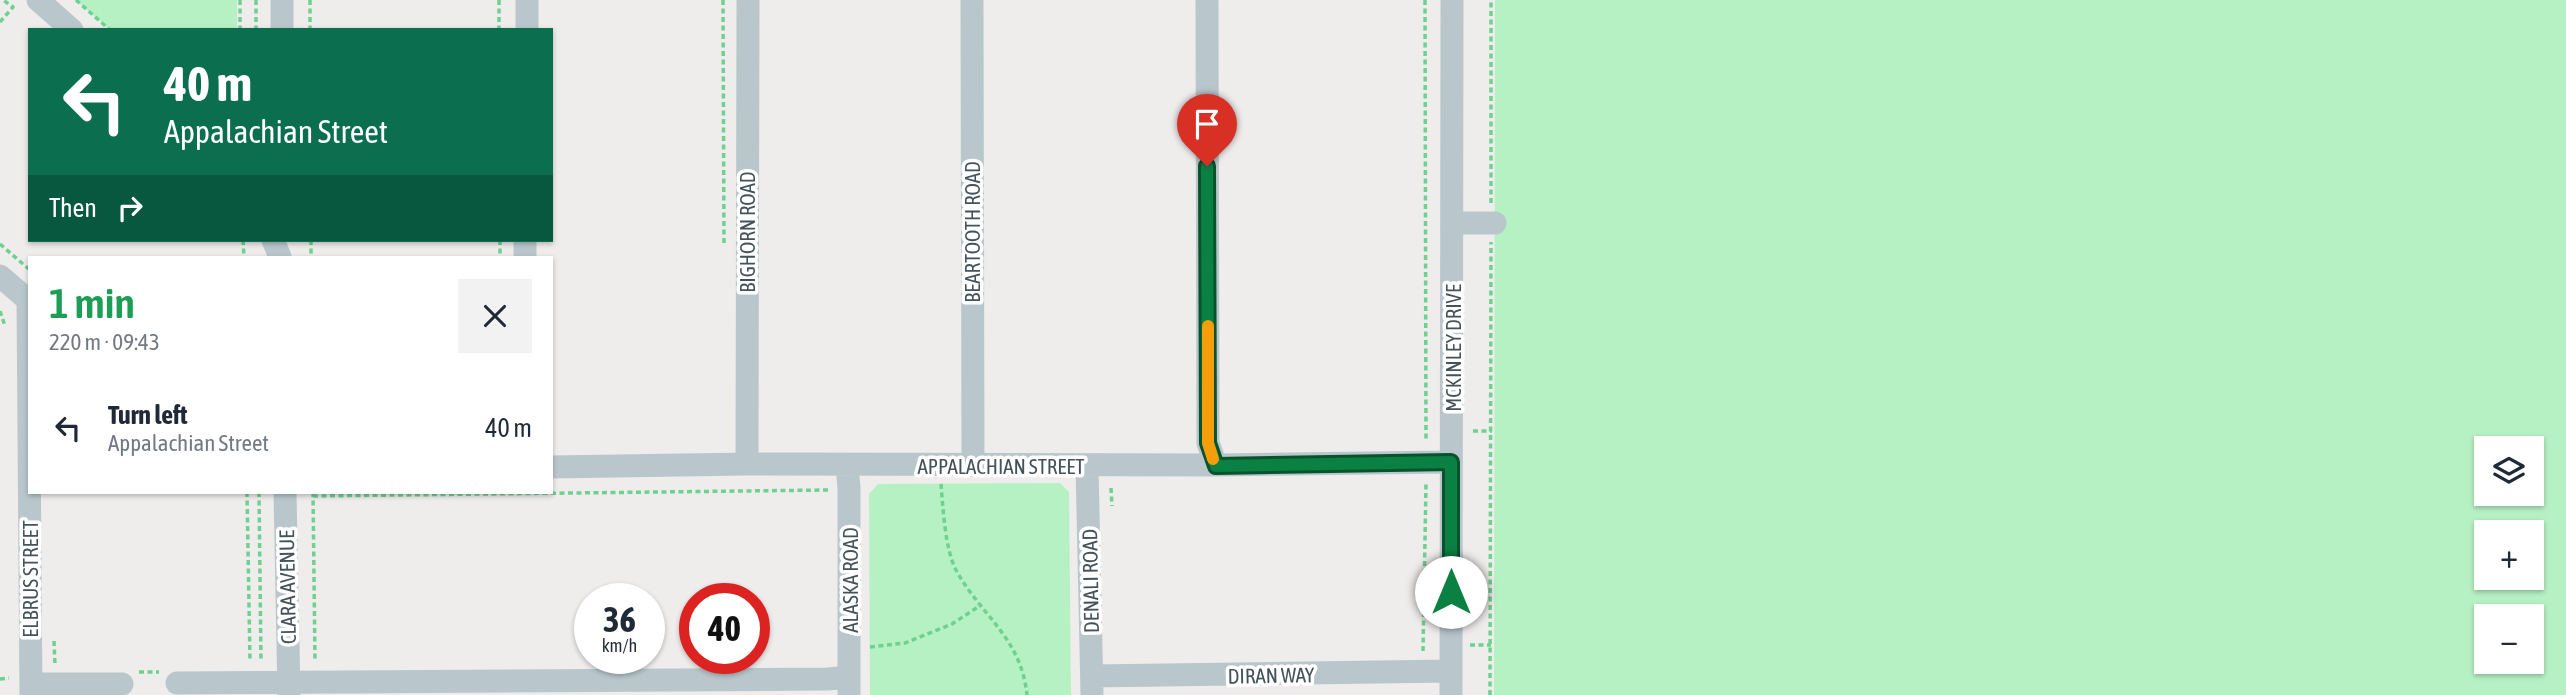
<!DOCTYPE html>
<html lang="en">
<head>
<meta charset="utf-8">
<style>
  body { margin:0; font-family:"Asap Condensed",sans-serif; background:#f2f2f3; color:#1f2937; height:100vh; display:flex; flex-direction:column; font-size:26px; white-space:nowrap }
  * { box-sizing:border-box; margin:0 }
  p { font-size:23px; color:#747a83 }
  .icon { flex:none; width:38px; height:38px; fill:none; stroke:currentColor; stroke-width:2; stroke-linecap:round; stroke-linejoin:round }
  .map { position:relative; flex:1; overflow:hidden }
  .drawer { position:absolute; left:28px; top:256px; width:525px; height:238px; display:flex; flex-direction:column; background:#fff; border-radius:0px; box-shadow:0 2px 5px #0004 }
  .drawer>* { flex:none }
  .hud { position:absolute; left:28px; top:28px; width:525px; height:214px; border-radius:0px; box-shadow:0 2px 5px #0004; background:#0b6e4f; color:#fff; overflow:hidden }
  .controls { position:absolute; left:2474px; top:436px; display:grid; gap:14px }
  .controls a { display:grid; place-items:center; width:70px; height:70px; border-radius:0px; background:#fff; box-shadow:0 2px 5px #0004; font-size:35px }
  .speed { position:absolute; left:574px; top:583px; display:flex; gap:14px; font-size:35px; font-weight:700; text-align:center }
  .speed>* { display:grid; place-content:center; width:91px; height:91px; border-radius:50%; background:#fff; box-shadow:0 2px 5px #0004; line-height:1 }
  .speed small { font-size:18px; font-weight:400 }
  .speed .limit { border:10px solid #d22; background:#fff; color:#111 }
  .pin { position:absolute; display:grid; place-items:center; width:60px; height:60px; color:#fff; margin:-72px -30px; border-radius:50% 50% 50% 0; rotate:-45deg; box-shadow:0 0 7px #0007 }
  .pin .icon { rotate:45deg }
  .me { position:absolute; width:77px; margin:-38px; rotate:0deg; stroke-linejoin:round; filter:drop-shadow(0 0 5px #0008) }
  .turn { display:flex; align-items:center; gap:24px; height:147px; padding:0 21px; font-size:32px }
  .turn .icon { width:91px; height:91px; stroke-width:2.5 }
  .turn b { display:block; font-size:49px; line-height:60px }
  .then { display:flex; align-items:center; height:66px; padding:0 21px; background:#0003; gap:14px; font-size:26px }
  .round { display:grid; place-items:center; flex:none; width:74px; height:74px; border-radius:0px; background:#f2f2f3 }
  .overview { display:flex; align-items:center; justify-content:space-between; height:119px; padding:0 21px }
  h1 { font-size:42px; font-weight:600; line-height:52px; color:#1e9e55 }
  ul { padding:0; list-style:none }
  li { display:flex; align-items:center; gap:21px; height:105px; padding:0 21px }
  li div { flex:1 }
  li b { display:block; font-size:26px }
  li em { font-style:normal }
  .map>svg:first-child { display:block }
</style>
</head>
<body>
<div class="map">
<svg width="2566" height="695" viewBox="0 0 2566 695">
  <rect width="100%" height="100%" fill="#efecec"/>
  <path fill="#b6f1c4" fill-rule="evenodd" d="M76 0H237V30H110Z
    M1495 0H2566V695H1494ZM2487 448H2532V494H2487ZM2487 532H2532V578H2487ZM2487 616H2532V662H2487Z
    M1060 483 1069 492 1071 695H870L869 494 878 484Z"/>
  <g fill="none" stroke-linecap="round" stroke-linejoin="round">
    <path stroke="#6dd190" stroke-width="3.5" stroke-dasharray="5 3.5" stroke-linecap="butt" d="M76 0 110 30
      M240 0V30
      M256 0V30
      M310 0V30
      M499 0V30
      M723 0 724 246
      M1425 0 1426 441
      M0 22 13 7 3 0
      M1491 203V0
      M243 240 244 257
      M311 240V257
      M500 240V257
      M0 244 30 270
      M0 311 5 326
      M1473 431H1492
      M941 484C943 508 945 549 956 570 981 616 1021 637 1027 695
      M1111 488 1112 506
      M247 492 250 661
      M259 492 261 661
      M313 492 315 661
      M313 496 829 490
      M54 641 55 665
      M1470 645H1491
      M870 647 905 643 952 624 981 605
      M1423 651 1426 484
      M139 672H159
      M0 679 9 678
      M1490 695 1491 242"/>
    <path stroke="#b9c7cd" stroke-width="23" d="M38 0 72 30
      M282 0V30
      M972 0 973 465
      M1207 0 1208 443 1216 465
      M527 30V0
      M1452 223H1495
      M273 240 280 257
      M525 257V240
      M0 276 28 300 31 695
      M747 464 748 0
      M847 465 849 488V695
      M1087 466 1092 695
      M551 467 747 464 1216 465 1451 462
      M285 492 289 695
      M1092 676 1451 671
      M177 683 828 679 849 677
      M31 684H122
      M1451 695 1452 0"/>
  </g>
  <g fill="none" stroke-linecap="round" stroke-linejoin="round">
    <g stroke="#07532c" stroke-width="18">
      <path id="route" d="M1207 166 1208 443 1216 466 1451 462V592"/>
    </g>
    <use href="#route" stroke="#0b8043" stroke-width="12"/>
    <path stroke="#f59e0b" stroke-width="12" d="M1208 326V443L1213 459"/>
  </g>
  <g text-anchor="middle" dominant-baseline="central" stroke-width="7" stroke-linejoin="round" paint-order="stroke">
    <g font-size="21" fill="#44535b" stroke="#fff">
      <text transform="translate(747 232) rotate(-90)">BIGHORN ROAD</text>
      <text transform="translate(972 232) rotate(-90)">BEARTOOTH ROAD</text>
      <text transform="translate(1453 348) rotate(-90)">MCKINLEY DRIVE</text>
      <text x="1001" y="466">APPALACHIAN STREET</text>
      <text transform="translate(30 579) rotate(-90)">ELBRUS STREET</text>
      <text transform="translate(850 580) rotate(-90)">ALASKA ROAD</text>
      <text transform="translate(1090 581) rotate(-91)">DENALI ROAD</text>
      <text transform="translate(287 587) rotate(-91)">CLARA AVENUE</text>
      <text transform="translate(1271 675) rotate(-1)">DIRAN WAY</text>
    </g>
  </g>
</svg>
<div class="controls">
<a><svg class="icon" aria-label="layers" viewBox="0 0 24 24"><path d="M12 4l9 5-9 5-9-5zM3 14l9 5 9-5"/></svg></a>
<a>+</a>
<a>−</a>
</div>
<div class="speed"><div>36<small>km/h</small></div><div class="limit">40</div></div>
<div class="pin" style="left:1207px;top:166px;background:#d93025"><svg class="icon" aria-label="arrive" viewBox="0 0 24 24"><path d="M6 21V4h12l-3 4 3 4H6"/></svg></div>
<svg class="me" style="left:1451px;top:592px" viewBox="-20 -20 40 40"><circle r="19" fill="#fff"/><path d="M0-13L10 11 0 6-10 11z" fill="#0b8043"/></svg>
<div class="hud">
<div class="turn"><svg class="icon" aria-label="left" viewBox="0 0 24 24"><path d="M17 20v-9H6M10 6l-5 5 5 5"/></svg><div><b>40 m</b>Appalachian Street</div></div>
<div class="then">Then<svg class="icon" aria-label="right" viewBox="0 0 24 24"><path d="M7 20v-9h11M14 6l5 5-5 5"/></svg></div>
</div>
<section class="drawer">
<div class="overview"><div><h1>1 min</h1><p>220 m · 09:43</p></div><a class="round"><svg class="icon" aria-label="close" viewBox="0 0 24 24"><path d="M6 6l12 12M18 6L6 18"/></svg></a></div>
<ul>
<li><svg class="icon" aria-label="left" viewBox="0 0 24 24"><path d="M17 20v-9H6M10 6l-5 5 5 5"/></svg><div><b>Turn left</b><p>Appalachian Street</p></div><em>40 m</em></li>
</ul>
</section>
</div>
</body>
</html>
